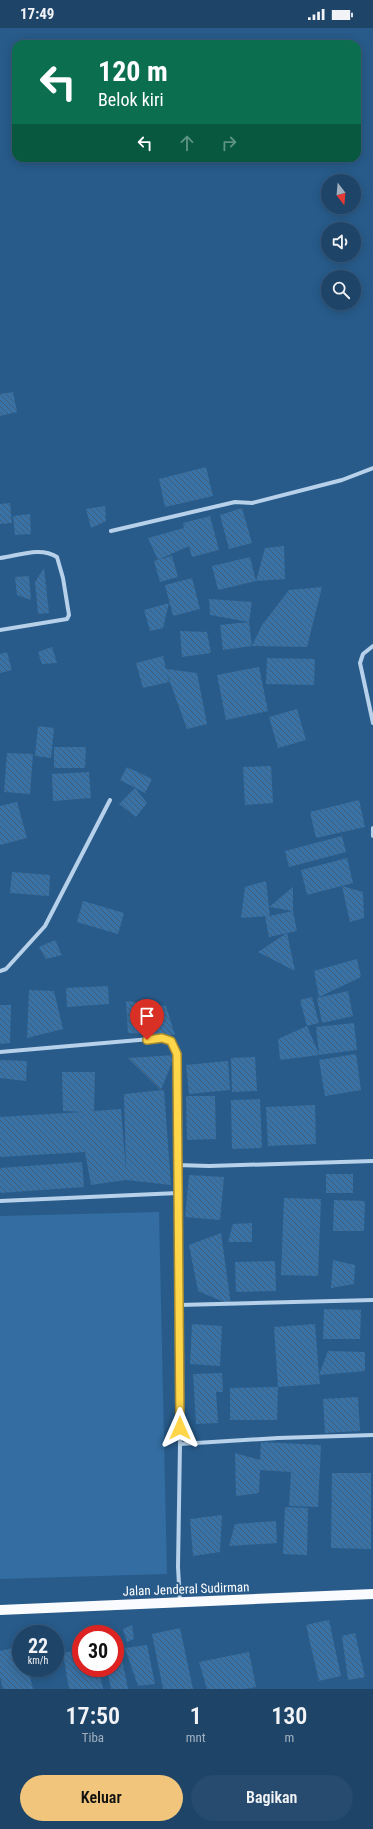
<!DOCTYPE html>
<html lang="id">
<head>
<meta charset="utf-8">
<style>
  body { margin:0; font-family:"Roboto Condensed",sans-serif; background:#264b6e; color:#f1f3f6; height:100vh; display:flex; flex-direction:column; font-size:15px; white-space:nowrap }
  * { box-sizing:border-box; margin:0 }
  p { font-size:13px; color:#a1b0c0 }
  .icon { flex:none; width:22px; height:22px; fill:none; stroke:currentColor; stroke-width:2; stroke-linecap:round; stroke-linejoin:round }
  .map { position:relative; height:1661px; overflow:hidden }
  .details { display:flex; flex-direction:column; background:#1e4468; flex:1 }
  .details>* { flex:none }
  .banner { position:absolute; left:12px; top:12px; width:349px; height:122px; border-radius:12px; box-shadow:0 2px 10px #0003,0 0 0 1px #3c5c7c; background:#0b6e4f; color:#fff; overflow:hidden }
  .needle { width:26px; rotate:164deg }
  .buttons { position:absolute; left:321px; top:146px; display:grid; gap:8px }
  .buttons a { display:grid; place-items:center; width:40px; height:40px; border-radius:50%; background:#1e4468; box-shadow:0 2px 10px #0003,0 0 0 1px #3c5c7c; font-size:20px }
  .speed { position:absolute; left:12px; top:1597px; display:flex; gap:8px; font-size:20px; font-weight:700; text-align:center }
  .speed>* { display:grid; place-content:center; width:52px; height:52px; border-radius:50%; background:#1e4468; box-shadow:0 2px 10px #0003,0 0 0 1px #3c5c7c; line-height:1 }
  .speed small { font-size:10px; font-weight:400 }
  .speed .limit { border:6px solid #d22; background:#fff; color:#111 }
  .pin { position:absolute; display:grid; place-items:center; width:34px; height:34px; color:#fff; margin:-41px -17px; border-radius:50% 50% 50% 0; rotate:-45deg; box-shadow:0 0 4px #0007 }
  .pin .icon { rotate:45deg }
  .me { position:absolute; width:44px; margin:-22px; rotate:0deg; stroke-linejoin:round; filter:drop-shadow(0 0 3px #0008) }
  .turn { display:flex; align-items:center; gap:14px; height:84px; padding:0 20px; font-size:18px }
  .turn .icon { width:52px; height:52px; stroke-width:2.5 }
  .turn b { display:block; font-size:28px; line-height:34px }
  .lanes { display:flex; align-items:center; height:38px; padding:0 20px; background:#0003; justify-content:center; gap:20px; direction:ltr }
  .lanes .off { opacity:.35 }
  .eta { display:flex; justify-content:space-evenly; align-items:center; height:68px; text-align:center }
  .eta b { font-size:24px; font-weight:600; line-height:28px }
  .action { display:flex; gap:8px; margin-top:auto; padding:8px 20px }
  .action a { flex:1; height:46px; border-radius:24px; background:#f1c67c; color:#111; font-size:16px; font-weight:600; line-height:46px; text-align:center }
  .action a+a { background:#264b6e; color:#f1f3f6 }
  .status { display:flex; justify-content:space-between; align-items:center; height:28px; padding:0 20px; background:#1e4468; direction:ltr }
  .status svg { height:11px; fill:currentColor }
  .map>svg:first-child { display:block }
</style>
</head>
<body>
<div class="status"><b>17:49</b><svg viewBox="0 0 49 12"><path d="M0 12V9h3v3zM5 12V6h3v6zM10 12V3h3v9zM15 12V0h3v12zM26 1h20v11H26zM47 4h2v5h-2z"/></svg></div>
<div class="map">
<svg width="373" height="1661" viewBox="0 0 373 1661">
  <defs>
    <pattern id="building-back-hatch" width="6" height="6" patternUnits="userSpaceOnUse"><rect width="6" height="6" fill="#3972a6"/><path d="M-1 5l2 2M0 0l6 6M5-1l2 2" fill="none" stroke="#435d74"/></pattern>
  </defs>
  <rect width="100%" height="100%" fill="#285b8a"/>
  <path fill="#336da1" d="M159 1184 167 1546 0 1551V1188Z"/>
  <path fill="url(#building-back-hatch)" d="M13 364 17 384 0 388V366Z
    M206 439 213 468 165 479 159 451Z
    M10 475 12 495 0 496V476Z
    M105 478 106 493 91 500 86 481Z
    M242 480 252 515 229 521 220 487Z
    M30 486 31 506 15 507 13 488Z
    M210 488 219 522 192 529 189 518 158 532 148 510 184 500 183 495Z
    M284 518 285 551 256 553 265 520Z
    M172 528 178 549 160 554 154 533Z
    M250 529 256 553 218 562 212 538Z
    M44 540 49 585 38 586 35 554Z
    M29 548 31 572 17 567 15 549Z
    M192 550 200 581 173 588 165 557Z
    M322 559 307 619 252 618 262 597 289 562Z
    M209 571 252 574 249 594 210 587Z
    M169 575 163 600 150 603 144 582Z
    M249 594 252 618 223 622 220 597Z
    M180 603 207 604 211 625 182 629Z
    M52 619 57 635 42 636 38 624Z
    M7 624 12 642 0 645V626Z
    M163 628 166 641 197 645 207 696 187 701 166 643 169 654 143 660 136 635Z
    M267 630 315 631 314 657 266 656Z
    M259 639 268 683 226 692 217 647Z
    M297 681 306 712 278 720 269 689Z
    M38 698 54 700 51 730 35 728Z
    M54 719H86L85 740H54Z
    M7 725 33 726 30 766 4 764Z
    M271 738 273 775 245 777 243 739Z
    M127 739 152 751 145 765 120 752Z
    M89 744 91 770 53 773 52 746Z
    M135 760 147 775 136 789 119 776Z
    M359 772 365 799 316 810 310 784Z
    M17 774 27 810 0 817V778Z
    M342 808 346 824 289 839 285 823Z
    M347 830 353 855 307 867 301 842Z
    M12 844 50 847 49 868 10 865Z
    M266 853 270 888 241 890 245 859Z
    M342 858 363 864 364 890 350 894Z
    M293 859V883L269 879Z
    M83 873 124 885 118 906 77 894Z
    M293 883 297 903 269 909 265 889Z
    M287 905 295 943 258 924Z
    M55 912 62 927 46 931 39 919Z
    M357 931 361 949 319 969 314 943Z
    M108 958 109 976 67 979 66 960Z
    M29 962 54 963 63 1001 27 1010Z
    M348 963 353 988 322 995 317 970Z
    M312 969 319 995 307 998 300 972Z
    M126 973 166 978 175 1007 128 1005Z
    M0 977H11L10 1015 0 1016Z
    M354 995 357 1022 280 1032 278 1011 307 998 319 1026 316 999Z
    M356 1026 361 1062 325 1068 319 1032Z
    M175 1027 161 1062 128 1030Z
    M255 1029 257 1063 232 1064 231 1030Z
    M0 1032 27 1033 26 1053 0 1050Z
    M228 1033 230 1062 189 1066 186 1037Z
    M62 1044H95L94 1083 121 1081 126 1144 124 1066 164 1062 171 1157 126 1152 91 1157 85 1124 0 1129V1089L82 1084 63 1083Z
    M186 1068H215L216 1111 187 1112Z
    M260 1071 262 1120 232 1121 231 1072Z
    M315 1077 316 1116 268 1118 266 1079Z
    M82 1134 84 1159 0 1165V1140Z
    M326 1146H353V1165H326Z
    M189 1147 224 1149 220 1192 185 1189Z
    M284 1170 321 1171 318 1248 281 1247Z
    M334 1172 365 1173 364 1203H333Z
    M252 1195V1214H228L233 1196Z
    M221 1205 231 1277 198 1263 189 1217Z
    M333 1232 355 1237 354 1256 331 1260Z
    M275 1233 276 1263 236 1264 235 1234Z
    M324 1281 361 1282 360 1311H323Z
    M192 1296 222 1298 220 1338 190 1336Z
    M315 1296 319 1347 328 1323 365 1324V1343L319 1347 320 1356 278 1359 274 1299Z
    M222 1345 223 1364H216L218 1395 196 1396 193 1346Z
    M278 1359 277 1392H230V1360Z
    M358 1369 360 1403 325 1405 323 1371Z
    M261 1414 321 1417 318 1479 289 1478 291 1444 260 1442 259 1465 236 1468 235 1425 260 1432Z
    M332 1445H371V1521L331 1520Z
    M285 1479 308 1480 307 1527 283 1526Z
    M222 1487 220 1524 193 1528 190 1491Z
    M276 1493 277 1515 229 1518 235 1496Z
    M329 1592 341 1648 319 1653 306 1597Z
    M132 1597 134 1611 127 1614 123 1601Z
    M180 1600 193 1661H163L152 1606Z
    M355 1605 365 1649 348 1652 342 1608Z
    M147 1617 155 1656 138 1658 125 1620Z
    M21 1618V1640H28L33 1661H3L0 1649V1623Z
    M81 1621V1640H98L103 1661H69L63 1625Z
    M120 1622 128 1661H111L107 1640H115V1623Z
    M249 1624 256 1659 245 1661H207L199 1634Z"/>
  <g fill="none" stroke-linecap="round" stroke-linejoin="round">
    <path stroke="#b6d1e9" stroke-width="4" d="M111 503 235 474 252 475 342 452 373 440
      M0 530C18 528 40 518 57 529L63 550 69 587 67 591 0 602
      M373 618 363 626 360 635 373 695
      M373 800V808
      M0 943 6 941 45 898 110 772
      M0 1024 162 1010 171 1013 177 1026V1137
      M0 1173 178 1165
      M179 1277 373 1272
      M180 1416 278 1410 373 1407
      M180 1574 178 1539 180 1416 177 1137 209 1138 373 1133"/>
    <path stroke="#f9fbfe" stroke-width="10" d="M0 1582 373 1566"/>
  </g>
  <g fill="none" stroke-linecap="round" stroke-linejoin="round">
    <g stroke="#a68a30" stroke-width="10">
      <path id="route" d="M147 1012 162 1010 171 1013 177 1026 180 1400"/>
    </g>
    <use href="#route" stroke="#ffd54a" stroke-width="7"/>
  </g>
  <g text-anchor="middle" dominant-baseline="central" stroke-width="4" stroke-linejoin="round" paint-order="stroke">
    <g font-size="13" fill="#fff" stroke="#285b8a">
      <text transform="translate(186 1561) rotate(-2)">Jalan Jenderal Sudirman</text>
    </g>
  </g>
</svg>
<div class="buttons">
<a><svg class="needle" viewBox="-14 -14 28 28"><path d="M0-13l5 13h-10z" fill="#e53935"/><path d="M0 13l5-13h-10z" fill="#a1b0c0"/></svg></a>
<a><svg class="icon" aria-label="sound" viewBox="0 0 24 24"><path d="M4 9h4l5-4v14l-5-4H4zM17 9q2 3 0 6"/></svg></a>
<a><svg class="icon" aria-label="search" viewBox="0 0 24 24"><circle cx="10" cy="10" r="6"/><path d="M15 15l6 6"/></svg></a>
</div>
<div class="speed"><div>22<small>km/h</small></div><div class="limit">30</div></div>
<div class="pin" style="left:147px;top:1012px;background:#d93025"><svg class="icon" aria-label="arrive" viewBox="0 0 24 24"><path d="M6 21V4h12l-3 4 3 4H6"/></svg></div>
<svg class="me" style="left:180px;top:1400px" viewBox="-20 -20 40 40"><path d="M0-17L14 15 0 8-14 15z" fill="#ffd54a" stroke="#fff" stroke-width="4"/></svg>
<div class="banner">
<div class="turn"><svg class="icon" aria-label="left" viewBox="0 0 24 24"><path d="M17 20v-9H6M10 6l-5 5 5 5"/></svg><div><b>120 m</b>Belok kiri</div></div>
<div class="lanes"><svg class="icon" aria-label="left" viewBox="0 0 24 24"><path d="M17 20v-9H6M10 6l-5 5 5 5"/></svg><svg class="icon off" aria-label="ahead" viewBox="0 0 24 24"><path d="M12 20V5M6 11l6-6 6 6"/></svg><svg class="icon off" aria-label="right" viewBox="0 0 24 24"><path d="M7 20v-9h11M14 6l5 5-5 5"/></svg></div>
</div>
</div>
<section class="details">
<div class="eta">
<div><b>17:50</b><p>Tiba</p></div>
<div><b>1</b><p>mnt</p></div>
<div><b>130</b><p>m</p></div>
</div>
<div class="action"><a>Keluar</a><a>Bagikan</a></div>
</section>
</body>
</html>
